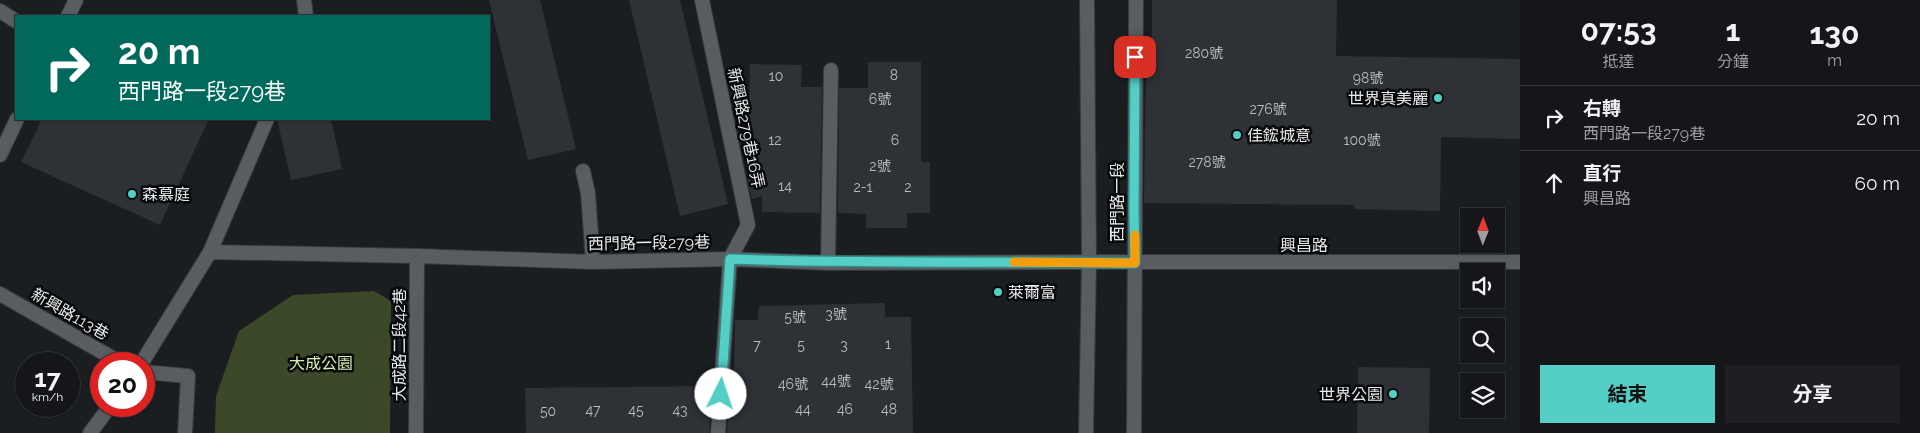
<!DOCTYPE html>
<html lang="zh-TW">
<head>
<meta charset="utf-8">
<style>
  body { margin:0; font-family:Raleway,"Noto Sans TC",sans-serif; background:#1d1f22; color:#f1f3f6; height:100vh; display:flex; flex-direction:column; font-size:19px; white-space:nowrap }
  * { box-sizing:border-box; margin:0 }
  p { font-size:16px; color:#9d9fa2 }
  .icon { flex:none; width:28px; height:28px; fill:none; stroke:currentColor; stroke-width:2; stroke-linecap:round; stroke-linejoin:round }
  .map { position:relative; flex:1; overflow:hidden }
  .sheet { display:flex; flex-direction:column; background:#141619; width:400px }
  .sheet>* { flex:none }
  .hud { position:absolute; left:15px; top:15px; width:475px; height:105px; border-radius:0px; box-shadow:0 1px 4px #0004,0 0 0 1px #333538; background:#00695c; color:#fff; overflow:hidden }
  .needle { width:32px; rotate:1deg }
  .tools { position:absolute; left:1460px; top:208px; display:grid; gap:10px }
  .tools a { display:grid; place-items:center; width:45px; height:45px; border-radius:0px; background:#141619; box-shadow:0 1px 4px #0004,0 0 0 1px #333538; font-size:25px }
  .speed { position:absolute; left:15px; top:352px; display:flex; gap:10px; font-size:25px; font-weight:700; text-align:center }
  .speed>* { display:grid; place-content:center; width:65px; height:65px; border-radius:50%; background:#141619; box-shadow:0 1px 4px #0004,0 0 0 1px #333538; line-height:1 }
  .speed small { font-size:12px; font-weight:400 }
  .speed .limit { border:8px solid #d22; background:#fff; color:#111 }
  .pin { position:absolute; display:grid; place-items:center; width:42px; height:42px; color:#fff; margin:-21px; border-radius:10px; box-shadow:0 2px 8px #0006 }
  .me { position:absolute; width:55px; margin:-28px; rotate:4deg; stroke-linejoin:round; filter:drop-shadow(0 0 4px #0008) }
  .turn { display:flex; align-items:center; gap:18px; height:105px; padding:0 20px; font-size:22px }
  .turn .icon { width:65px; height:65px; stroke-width:2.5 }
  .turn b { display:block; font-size:35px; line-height:42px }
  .eta { display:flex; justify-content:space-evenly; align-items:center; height:85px; text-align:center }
  .eta b { font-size:30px; font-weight:700; line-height:35px }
  .button { display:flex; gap:10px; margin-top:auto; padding:10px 20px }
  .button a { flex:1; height:58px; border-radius:0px; background:#55cec6; color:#111; font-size:20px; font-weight:700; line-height:58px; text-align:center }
  .button a+a { background:#1d1f22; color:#f1f3f6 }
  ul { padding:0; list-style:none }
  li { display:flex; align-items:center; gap:15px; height:65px; padding:0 20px; border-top:1px solid #333538 }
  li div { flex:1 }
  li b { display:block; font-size:19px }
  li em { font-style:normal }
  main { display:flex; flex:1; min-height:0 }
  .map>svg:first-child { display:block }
</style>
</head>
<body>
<main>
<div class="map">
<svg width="1520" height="433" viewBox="0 0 1520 433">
  <rect width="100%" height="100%" fill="#1a1e21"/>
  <path fill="#3b4929" d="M374 291 391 301 390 433H215L216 396 239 331 293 295Z"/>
  <path fill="#2e3236" d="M489 0H540L576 149 528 160Z
    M629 0H680L728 204 680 216Z
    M1152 0H1337L1336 56 1520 59V139L1441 137 1440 211 1354 209V205L1144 203 1146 65H1152Z
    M868 62H921V162H930V213H907V228H866V214L838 213 839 88H868Z
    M750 64 802 65 801 87H822L820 213 762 212V196L752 199 748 183Z
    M42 119H209L160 225 21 162Z
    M277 119H331L342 169 291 180Z
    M885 303V317H911L913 433H727L730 386H734L735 320H758L759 306Z
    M1358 367 1430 368 1429 433H1357Z
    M712 386 709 433H526L525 388Z"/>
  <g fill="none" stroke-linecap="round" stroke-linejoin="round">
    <g stroke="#373a3c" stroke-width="16">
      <path id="service" d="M304 0 306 16
        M702 0 748 225 730 259 718 433
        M0 11 16 21
        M68 16 76 0
        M0 155 17 119
        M210 252 417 256 593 262 730 259 828 263 1089 262
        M828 263 831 70
        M0 294 123 364
        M141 364 210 252 267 119
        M144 372 188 376 185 433
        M90 433 110 406
        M416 433 417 256"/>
    </g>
    <g stroke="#373a3c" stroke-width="16">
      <path id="pedestrian" d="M583 171 588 193 593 262"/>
    </g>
    <g stroke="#373a3c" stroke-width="16">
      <path id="minor" d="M1089 262H1520"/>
    </g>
    <g stroke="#373a3c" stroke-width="16">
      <path id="tertiary" d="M1086 433 1089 262 1087 0
        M1134 433 1136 0"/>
    </g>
    <use href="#service" stroke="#595d61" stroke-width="14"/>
    <use href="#pedestrian" stroke="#595d61" stroke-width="14"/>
    <use href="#minor" stroke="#595d61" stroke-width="14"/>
    <use href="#tertiary" stroke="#595d61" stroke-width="14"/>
  </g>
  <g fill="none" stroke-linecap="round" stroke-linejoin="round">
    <g stroke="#378681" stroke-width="12">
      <path id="route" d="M721 394 730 259C865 264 1000 261 1135 263L1134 210 1135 57"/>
    </g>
    <use href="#route" stroke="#55cec6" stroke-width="9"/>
    <path stroke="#f59e0b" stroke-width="9" d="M1014 262 1135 263V235"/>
  </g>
  <g fill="#55cec6" stroke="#070809" stroke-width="2">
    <circle cx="1438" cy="98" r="5"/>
    <circle cx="1237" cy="135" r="5"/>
    <circle cx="132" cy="194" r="5"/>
    <circle cx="998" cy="292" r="5"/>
    <circle cx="1393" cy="394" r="5"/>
  </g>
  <g text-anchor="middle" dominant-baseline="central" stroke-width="5" stroke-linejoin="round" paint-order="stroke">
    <g font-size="14" fill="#b8bbbe">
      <text x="1204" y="53">280號</text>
      <text x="894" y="75">8</text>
      <text x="776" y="76">10</text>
      <text x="1368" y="78">98號</text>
      <text x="880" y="99">6號</text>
      <text x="1268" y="109">276號</text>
      <text x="775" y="140">12</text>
      <text x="895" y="140">6</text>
      <text x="1362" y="140">100號</text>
      <text x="1207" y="162">278號</text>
      <text x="880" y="166">2號</text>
      <text x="785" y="186">14</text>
      <text x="863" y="187">2-1</text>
      <text x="908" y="187">2</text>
      <text x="836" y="314">3號</text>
      <text x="795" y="317">5號</text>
      <text x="888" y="344">1</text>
      <text x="757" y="345">7</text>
      <text x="801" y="345">5</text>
      <text x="844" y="345">3</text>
      <text x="836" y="381">44號</text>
      <text x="793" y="384">46號</text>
      <text x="879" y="384">42號</text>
      <text x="803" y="409">44</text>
      <text x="845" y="409">46</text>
      <text x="889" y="409">48</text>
      <text x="593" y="410">47</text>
      <text x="636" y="410">45</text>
      <text x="680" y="410">43</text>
      <text x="548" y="411">50</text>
    </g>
    <g font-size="16" fill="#e6e9eb" stroke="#070809" text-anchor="start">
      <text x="1428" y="98" text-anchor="end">世界真美麗</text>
      <text x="1247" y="135">佳鋐城意</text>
      <text x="142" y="194">森慕庭</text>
      <text x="1008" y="292">萊爾富</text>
      <text x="1383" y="394" text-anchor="end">世界公園</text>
    </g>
    <g font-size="16" fill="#e6e9eb" stroke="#070809">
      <text transform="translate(746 128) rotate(78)">新興路279巷16弄</text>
      <text transform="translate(1117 202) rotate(-90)">西門路一段</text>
      <text transform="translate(649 243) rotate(-1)">西門路一段279巷</text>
      <text x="1304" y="245">興昌路</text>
      <text transform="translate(70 314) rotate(30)">新興路113巷</text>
      <text transform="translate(399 345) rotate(-90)">大成路二段42巷</text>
    </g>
    <g font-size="16" fill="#d0eeac" stroke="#070809">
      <text x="321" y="363">大成公園</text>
    </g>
  </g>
</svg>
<div class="tools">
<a><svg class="needle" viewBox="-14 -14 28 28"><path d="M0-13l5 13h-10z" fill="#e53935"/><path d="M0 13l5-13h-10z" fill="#9d9fa2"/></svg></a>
<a><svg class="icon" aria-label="sound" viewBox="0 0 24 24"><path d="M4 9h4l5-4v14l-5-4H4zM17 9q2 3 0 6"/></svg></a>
<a><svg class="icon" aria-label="search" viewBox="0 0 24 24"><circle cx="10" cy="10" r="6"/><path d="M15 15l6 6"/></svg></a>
<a><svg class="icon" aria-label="layers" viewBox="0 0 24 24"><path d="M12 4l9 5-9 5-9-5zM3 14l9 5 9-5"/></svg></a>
</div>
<div class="speed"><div>17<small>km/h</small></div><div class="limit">20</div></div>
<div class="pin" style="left:1135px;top:57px;background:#d93025"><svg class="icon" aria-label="arrive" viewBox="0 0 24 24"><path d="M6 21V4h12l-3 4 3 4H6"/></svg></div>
<svg class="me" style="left:721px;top:394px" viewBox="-20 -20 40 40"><circle r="19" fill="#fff"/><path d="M0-13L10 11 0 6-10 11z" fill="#55cec6"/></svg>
<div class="hud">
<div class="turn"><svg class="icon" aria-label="right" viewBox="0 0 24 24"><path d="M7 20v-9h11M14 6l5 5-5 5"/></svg><div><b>20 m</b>西門路一段279巷</div></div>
</div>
</div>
<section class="sheet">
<div class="eta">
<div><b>07:53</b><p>抵達</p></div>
<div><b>1</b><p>分鐘</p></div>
<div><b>130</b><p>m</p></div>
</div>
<ul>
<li><svg class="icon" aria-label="right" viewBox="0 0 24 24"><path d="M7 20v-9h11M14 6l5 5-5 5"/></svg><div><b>右轉</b><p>西門路一段279巷</p></div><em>20 m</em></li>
<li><svg class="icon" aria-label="ahead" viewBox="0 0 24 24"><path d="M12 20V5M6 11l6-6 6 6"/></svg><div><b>直行</b><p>興昌路</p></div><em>60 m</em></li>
</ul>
<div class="button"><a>結束</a><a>分享</a></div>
</section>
</main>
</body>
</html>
